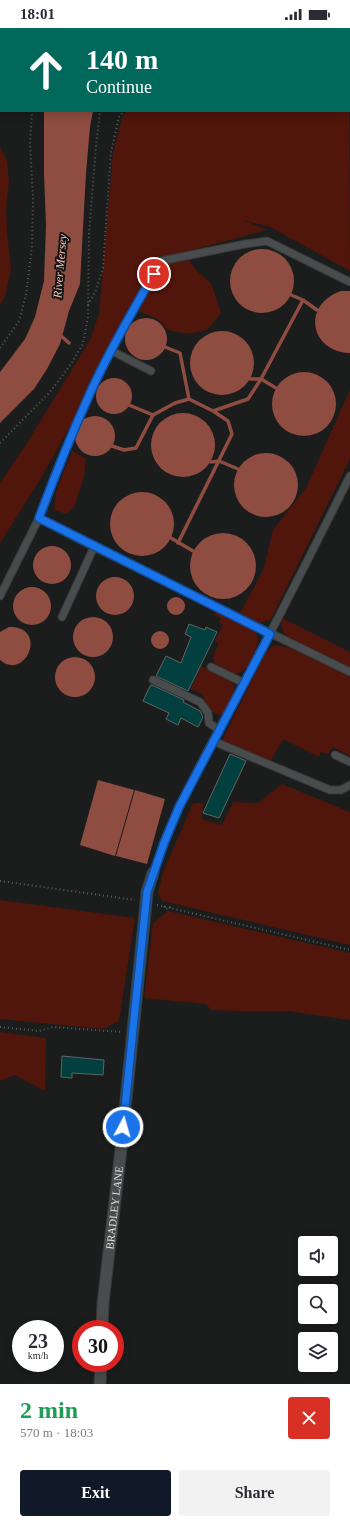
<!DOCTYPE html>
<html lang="en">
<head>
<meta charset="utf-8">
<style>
  body { margin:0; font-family:Georgia,serif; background:#f2f2f3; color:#2b2b33; height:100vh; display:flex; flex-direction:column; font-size:15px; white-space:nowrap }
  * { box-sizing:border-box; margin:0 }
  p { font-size:13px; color:#7c7c81 }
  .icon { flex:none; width:22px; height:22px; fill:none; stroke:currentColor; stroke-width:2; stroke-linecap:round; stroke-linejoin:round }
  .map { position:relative; height:1356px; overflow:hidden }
  .sheet { display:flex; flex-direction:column; background:#fff; flex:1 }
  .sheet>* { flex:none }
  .top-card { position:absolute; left:0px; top:0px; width:350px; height:84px; box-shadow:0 2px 10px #0003; background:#00695c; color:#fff; overflow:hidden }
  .fabs { position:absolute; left:298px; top:1208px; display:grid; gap:8px }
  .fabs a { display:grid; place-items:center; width:40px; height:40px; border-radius:4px; background:#fff; box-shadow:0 2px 10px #0003; font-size:20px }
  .speed { position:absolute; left:12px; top:1292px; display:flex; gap:8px; font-size:20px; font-weight:700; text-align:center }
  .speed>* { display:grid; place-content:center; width:52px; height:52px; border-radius:50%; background:#fff; box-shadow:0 2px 10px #0003; line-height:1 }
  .speed small { font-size:10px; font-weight:400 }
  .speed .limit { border:6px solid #d22; background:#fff; color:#111 }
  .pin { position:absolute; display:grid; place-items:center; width:34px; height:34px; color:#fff; margin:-17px; border:2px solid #fff; border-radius:50%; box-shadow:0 1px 4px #0007 }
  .me { position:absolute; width:44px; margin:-22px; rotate:6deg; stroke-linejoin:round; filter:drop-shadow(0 0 3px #0008) }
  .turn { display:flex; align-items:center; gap:14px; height:84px; padding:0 20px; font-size:18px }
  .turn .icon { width:52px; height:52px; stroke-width:2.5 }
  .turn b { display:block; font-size:28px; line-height:34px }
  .round { display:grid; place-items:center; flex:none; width:42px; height:42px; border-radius:4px; background:#f2f2f3 }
  .headline { display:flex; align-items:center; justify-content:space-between; height:68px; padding:0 20px }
  h1 { font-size:24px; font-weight:600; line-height:30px; color:#1e9e55 }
  .button { display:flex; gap:8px; margin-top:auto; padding:8px 20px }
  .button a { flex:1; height:46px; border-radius:4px; background:#111827; color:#fff; font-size:16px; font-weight:600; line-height:46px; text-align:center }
  .button a+a { background:#f2f2f3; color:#2b2b33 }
  .status { display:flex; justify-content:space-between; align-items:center; height:28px; padding:0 20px; background:#fff; direction:ltr }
  .status svg { height:11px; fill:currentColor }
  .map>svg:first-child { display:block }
</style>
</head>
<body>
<div class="status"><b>18:01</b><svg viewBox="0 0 49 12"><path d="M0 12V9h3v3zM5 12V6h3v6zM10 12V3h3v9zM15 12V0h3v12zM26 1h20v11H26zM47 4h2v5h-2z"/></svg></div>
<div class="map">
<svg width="350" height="1356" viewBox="0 0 350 1356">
  <rect width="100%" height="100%" fill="#1b1d1d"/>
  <path fill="#50150b" d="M242 0H350L226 1Z
    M349 28 350 243 270 199 242 192 267 202 159 231 114 312 73 393 38 455 0 515V455L27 415 90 312 99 286 113 125 122 90 127 83H349Z
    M0 119 7 133 9 154 6 181 7 204 11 241 5 269 0 277Z
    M187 230 198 244 211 255 221 285 207 302 188 306 168 302 158 291 136 282 162 236Z
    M350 362V431L271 591 260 595 240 585 264 540 273 502 306 460Z
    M72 423 86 430 84 449 74 479 66 486 54 482 56 463Z
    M219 583C228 588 252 598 257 607 260 613 255 622 253 628 249 637 246 643 236 646 216 637 207 638 219 615L215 613 223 597 219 594 221 590 213 587Z
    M282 590 350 624V641L289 610C283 604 280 599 282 590Z
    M274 617C298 618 328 638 350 649V728L333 719 328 726 321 724 319 729 283 711 270 734 222 713 266 623Z
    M201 638 230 653 234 657V668L225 684 221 687 216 686 209 681 202 666 191 661Z
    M282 756 350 784V917L162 873 158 865 163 844 193 775H203L202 791 222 797 233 774 258 775Z
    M0 872 135 890 119 993 103 1001 0 991Z
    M168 883 350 925V992L288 983H242L211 982 206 976 144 970 153 895Z
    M0 1004 46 1010 45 1063 15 1047 0 1053Z"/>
  <path fill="#8f4c40" d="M115 0H241L113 1Z
    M44 83H93L90 99 86 145 80 256 69 283 60 316 47 341 34 361 0 395V344L25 311 35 289 44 253 46 197 44 146Z
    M230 253a32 32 0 1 1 64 0a32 32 0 1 1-64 0Z
    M341 263H350V325H349C308 322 303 276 341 263Z
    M125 311a21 21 0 1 1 42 0a21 21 0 1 1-42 0Z
    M190 335a32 32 0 1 1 64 0a32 32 0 1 1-64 0Z
    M272 376a32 32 0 1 1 64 0a32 32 0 1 1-64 0Z
    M96 368a18 18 0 1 1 36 0a18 18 0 1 1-36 0Z
    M151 417a32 32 0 1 1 64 0a32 32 0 1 1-64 0Z
    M75 408a20 20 0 1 1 40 0a20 20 0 1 1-40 0Z
    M234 457a32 32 0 1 1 64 0a32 32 0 1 1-64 0Z
    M110 496a32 32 0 1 1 64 0a32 32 0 1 1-64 0Z
    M190 538a33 33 0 1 1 66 0a33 33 0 1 1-66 0Z
    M33 537a19 19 0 1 1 38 0a19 19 0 1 1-38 0Z
    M96 568a19 19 0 1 1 38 0a19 19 0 1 1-38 0Z
    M13 578a19 19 0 1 1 38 0a19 19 0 1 1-38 0Z
    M167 578a9 9 0 1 1 18 0a9 9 0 1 1-18 0Z
    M73 609a20 20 0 1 1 40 0a20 20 0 1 1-40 0Z
    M9 599C49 598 26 654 0 632V604Z
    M151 612a9 9 0 1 1 18 0a9 9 0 1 1-18 0Z
    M55 649a20 20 0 1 1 40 0a20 20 0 1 1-40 0Z
    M98 752 134 762 115 828 80 817Z
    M135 762 165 771 147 836 116 828Z"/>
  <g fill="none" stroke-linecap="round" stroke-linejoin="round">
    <path stroke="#8f4c40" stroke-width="3.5" d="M291 267 303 272 317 282
      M59 306 69 315
      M165 319 180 325 189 371 213 383 248 371 261 351 303 272
      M250 351H261L276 360
      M129 377 153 387 175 375 189 371
      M112 418 124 422 136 420 153 387
      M211 434 219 433 238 441
      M171 510 193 523
      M178 515 232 406 228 393 213 383"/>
  </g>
  <path fill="#023f3f" stroke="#606363" d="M189 596 205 602 206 599 217 604 188 663 156 648 166 628 181 635 191 609 185 606Z
    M152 657 184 672 183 674 200 683 203 689 198 699 181 690 178 697 166 691 169 685 143 673 150 658Z
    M230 726 246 733 219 790 203 785Z
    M62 1028 104 1032 103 1047 72 1045V1050L61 1049Z"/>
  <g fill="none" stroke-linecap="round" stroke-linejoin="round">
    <g stroke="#363838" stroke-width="9">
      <path id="service" d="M112 323 151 343
        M39 490 94 519 350 644
        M0 568 39 490 57 442 91 362 125 296 161 233 245 216 267 213 350 254
        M62 589 94 519
        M211 639 244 655
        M153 652 200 674 208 685 209 695 219 702
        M213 713 330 762H341L350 757
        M335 727 350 734
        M153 845C177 775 214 711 249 645 284 580 317 514 350 448"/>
    </g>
    <g stroke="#363838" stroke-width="13">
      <g id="minor">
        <path d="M40 1 41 0"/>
        <path d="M0 63H1"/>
        <path id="s1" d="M102 1301 103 1275 120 1130 146 875 147 864 153 845"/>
        <path d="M100 1356 101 1335"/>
      </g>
    </g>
    <path stroke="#5a5c5c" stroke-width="2" stroke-dasharray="1 3" stroke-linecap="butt" d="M65 1 66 0
      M349 6H350
      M349 17H350
      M88 277 96 262 103 240 111 124 119 89 124 83
      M0 320 19 293 26 267 32 218 33 171 30 115 32 83
      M0 415 49 365 69 339 83 316 88 289 89 206 96 118 100 83
      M0 853 135 872
      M157 877 350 922
      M164 878 166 881 171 879
      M0 999 39 1003 53 999 122 1004"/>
    <use href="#service" stroke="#494c4c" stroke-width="7"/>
    <use href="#minor" stroke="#494c4c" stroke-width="11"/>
  </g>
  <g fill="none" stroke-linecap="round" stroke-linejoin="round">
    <g stroke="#114b97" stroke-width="10">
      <path id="route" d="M123 1099 147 864 164 815 179 779 270 606 39 490C55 447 72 405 91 363 109 323 132 284 154 246"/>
    </g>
    <use href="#route" stroke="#1a73e8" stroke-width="7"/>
  </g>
  <g text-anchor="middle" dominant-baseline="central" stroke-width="4" stroke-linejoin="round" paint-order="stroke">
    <g font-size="11" fill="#dee0e0" stroke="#121414">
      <text stroke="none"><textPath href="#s1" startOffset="122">BRADLEY LANE</textPath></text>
    </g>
    <g font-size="12" font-style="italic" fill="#fec0b3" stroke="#121414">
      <text transform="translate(60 238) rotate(-85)">River Mersey</text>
    </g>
  </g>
</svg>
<div class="fabs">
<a><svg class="icon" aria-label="sound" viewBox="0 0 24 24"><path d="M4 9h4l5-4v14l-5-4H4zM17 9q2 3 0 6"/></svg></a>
<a><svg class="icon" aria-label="search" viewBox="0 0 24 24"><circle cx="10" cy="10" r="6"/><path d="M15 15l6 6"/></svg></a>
<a><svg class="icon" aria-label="layers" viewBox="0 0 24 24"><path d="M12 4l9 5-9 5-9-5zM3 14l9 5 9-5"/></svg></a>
</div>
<div class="speed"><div>23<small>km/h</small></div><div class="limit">30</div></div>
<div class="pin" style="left:154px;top:246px;background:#d93025"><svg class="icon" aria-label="arrive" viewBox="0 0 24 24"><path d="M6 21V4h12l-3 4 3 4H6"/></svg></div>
<svg class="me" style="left:123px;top:1099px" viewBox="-20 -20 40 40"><circle r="17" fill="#1a73e8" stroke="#fff" stroke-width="3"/><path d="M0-11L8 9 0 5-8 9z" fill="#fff"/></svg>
<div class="top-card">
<div class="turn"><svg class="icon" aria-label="ahead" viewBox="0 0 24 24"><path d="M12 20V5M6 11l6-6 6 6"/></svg><div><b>140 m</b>Continue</div></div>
</div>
</div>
<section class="sheet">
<div class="headline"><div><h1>2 min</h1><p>570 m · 18:03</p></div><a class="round" style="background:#d93025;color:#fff"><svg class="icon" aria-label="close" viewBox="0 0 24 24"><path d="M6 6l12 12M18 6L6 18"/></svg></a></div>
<div class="button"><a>Exit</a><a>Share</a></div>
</section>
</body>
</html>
